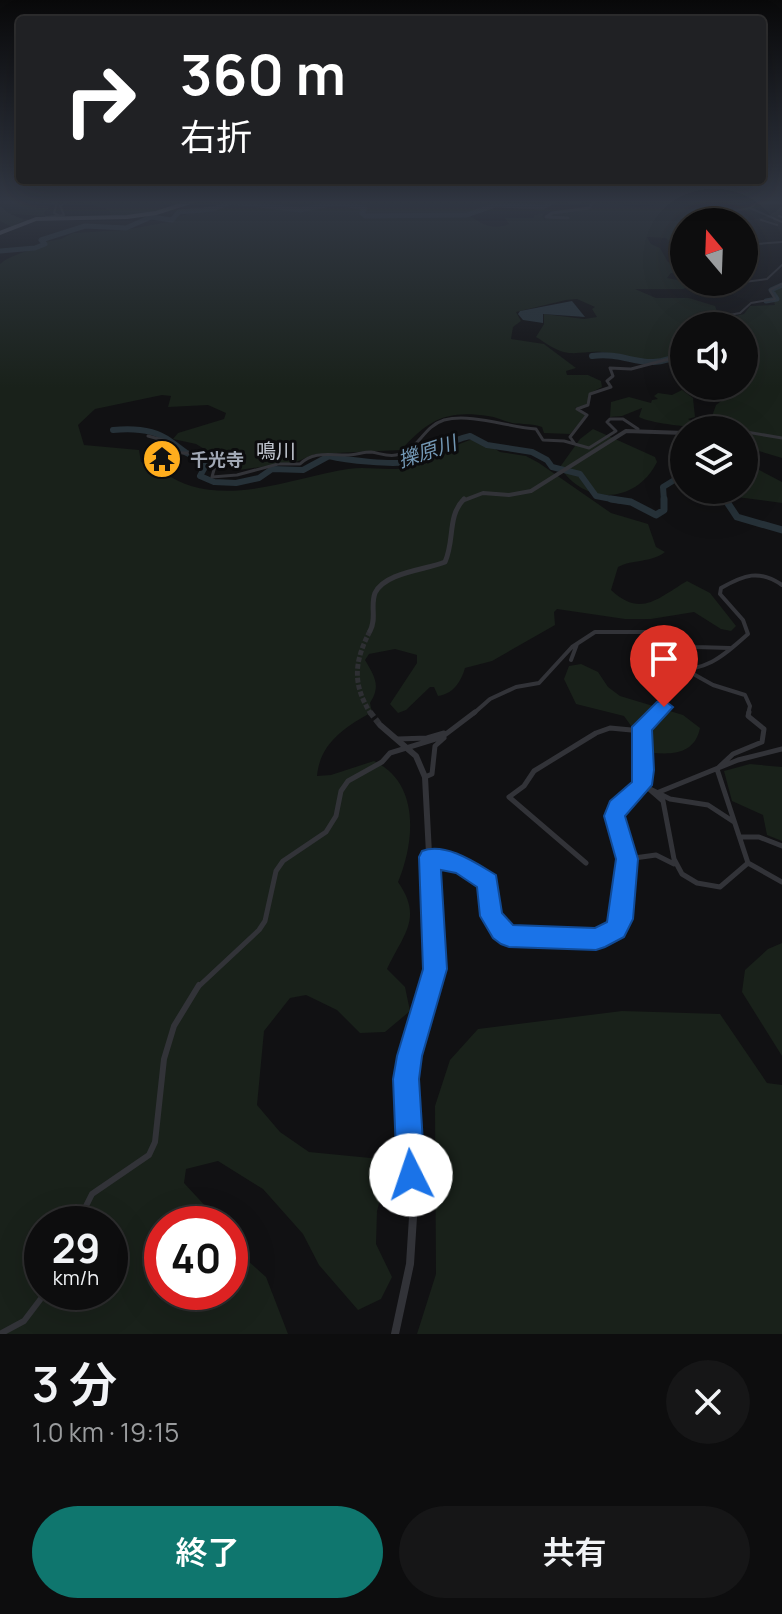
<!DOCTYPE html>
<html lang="ja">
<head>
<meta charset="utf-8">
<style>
  body { margin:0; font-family:Manrope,"Noto Sans JP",sans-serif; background:#161617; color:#f1f3f6; height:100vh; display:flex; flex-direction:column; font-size:30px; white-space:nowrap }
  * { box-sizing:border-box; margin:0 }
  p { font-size:26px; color:#9a9c9e }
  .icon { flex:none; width:44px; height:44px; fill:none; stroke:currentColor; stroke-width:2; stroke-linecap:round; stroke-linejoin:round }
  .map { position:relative; height:1334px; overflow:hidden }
  .panel { display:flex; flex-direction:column; background:#0d0d0e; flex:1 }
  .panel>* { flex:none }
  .top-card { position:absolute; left:16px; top:16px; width:750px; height:168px; border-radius:8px; box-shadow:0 8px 32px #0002,0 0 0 2px #2d2d2e; background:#202124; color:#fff; overflow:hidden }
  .needle { width:52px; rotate:341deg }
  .fabs { position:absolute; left:670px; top:208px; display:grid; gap:16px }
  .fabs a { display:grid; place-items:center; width:88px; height:88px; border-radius:50%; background:#0d0d0e; box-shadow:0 8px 32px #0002,0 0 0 2px #2d2d2e; font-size:40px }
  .speed { position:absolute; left:24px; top:1206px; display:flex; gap:16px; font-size:40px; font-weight:700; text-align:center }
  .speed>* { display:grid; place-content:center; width:104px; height:104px; border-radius:50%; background:#0d0d0e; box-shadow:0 8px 32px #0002,0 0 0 2px #2d2d2e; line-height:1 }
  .speed small { font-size:20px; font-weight:400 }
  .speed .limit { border:12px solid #d22; background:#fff; color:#111 }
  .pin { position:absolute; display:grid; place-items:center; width:68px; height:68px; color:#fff; margin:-82px -34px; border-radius:50% 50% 50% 0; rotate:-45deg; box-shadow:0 0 8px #0007 }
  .pin .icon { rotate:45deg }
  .me { position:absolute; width:88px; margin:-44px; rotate:356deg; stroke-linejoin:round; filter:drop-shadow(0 0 6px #0008) }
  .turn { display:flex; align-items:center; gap:28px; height:168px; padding:0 32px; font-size:36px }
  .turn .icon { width:104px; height:104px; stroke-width:2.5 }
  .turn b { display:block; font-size:56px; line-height:68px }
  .round { display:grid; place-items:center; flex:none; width:84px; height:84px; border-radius:42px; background:#161617 }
  .overview { display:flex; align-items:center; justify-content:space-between; height:136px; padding:0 32px }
  h1 { font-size:48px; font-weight:600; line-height:60px }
  .action { display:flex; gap:16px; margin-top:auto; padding:16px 32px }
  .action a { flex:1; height:92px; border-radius:48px; background:#0f766e; color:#fff; font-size:32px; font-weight:600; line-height:92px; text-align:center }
  .action a+a { background:#161617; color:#f1f3f6 }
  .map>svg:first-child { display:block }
</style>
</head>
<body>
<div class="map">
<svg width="782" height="1334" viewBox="0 0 782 1334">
  <rect width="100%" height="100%" fill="#111113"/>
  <path fill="#19211a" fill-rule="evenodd" d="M77 201H188L165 204 162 209 150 213 111 216 109 210Z
    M240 201H512L498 204 470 216C483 225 493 230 509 224L505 218H533L535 215 545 213 542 216 545 220 550 214 591 208 599 203 639 207 673 203 705 210 729 222H684V246L672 244 666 238 647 237 651 244 660 248 668 262 684 265V274L671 273 667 278 698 284 683 289H635L656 298H689L715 306 718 314 712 320 711 326 696 322 684 326V341L673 343 683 352C652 373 637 361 607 353 594 350 582 354 569 353 557 352 546 343 536 337L544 324V314L584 319 597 317 592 309 595 307 577 299 566 300 516 312 521 321 513 327 511 339 544 344 576 368 566 371 567 375H588L601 381 602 387 590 393 588 404 575 408 586 416 570 434 544 433 542 427C531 423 523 425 512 423 504 421 496 417 488 416 445 410 429 420 401 450L315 454 296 462 239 470 196 444 173 439 178 433 224 419 226 413 208 405 168 407 171 396 162 395 95 409 78 425 84 445 139 450 141 462C158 468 174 481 191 486 242 501 297 477 348 469 369 466 389 472 410 467 435 461 451 444 477 438L500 452 526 456 539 463 611 513 648 524 656 547 665 552C651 563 633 559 618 567L611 590C641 618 658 598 687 581L710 593 736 626 731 631 721 629 694 612 651 619H625L557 609 554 612 555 625 492 661 465 668C461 682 453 694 438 696L434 687H430L406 710 398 713 390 704 417 663V655L395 649 369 654 365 660C375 677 381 686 370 703L372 712C345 727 320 743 317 776L331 775 374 761C420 783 415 841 398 882 423 918 404 933 387 969L405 987 410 1011 385 1032 360 1033 337 1010 306 995 290 998 264 1031 257 1105 280 1132 309 1152 391 1160 377 1211 376 1244 392 1277 381 1299 358 1310 319 1265 303 1234 263 1189 218 1161 186 1169 184 1183 209 1210 214 1224H162V1292H230V1245L266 1277 288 1334H0V264C13 253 30 252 45 244L44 242 61 239 73 233 125 230 174 221 180 216ZM42 1224H110V1292H42Z
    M0 202 55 201 56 202 44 212 46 216 11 214 24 220 12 227 0 221Z
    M782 286V458L752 449 744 450V430H716L711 419 716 405 724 399 713 388 704 386H744V326H737L732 317 744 314 750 306 775 305 774 302 779 298 773 289Z
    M682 390 693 398 695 417 688 419 702 426C693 429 646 422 639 417L642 408 622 416 610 417 611 402 629 397 651 403 652 400 658 399 654 396 658 393 672 395Z
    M593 429 655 457 657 462C636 504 585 506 560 467L580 439Z
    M744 462 782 482V503L729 496 719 490H744Z
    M581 664 598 672 608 687 620 696 683 715 700 728C694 759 662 755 637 750L633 743 634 730 624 716 576 704 564 679 569 666Z
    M750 764 782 767V841L767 835 763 815 732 801 724 771Z
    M782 943V1056L742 992 745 970 768 949Z
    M622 1011 720 1014 767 1083 782 1085V1334H417L436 1274 435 1106 450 1060 478 1029Z"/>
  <path fill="#263138" d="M572 301 585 317 543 314V323L523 320 518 314 520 311Z"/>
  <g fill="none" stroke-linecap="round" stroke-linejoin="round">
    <path stroke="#263138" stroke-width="5" d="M570 201H580
      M0 251 35 248 45 244 41 240 85 226 126 228 151 217 172 220 179 212 213 209 232 202 300 210 337 203 365 208 362 213 365 216 467 215 495 205 543 207 554 201
      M766 301 777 299 771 290 782 285"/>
    <path stroke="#263138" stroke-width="6" d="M592 356C630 351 643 374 684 353
      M113 430C133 428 154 429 170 441 187 452 182 454 204 458L206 465 200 476 214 482 236 483 259 478 272 469 303 470 329 456C344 460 397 466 411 461 433 454 446 441 470 436L487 445 532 452 547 460 552 467 580 474 596 496 622 501
      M706 490 727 501
      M664 501 663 487 676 479H684"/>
    <path stroke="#263138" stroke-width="7" d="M611 499 631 502 656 515 664 510V499
      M725 499 737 517 782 530"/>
    <path stroke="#2e2f33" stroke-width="5" stroke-dasharray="5 2" stroke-linecap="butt" d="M370 631C354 662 352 684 371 714"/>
    <path stroke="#2e2f33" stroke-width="6" stroke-dasharray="6 3" stroke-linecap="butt" d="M370 712 380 725"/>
    <path stroke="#323338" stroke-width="2" d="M759 201 750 208 782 222
      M57 203 54 213 58 215
      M760 203H782
      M708 207 728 212 750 208
      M779 216 782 217
      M46 217 64 215 60 206 68 201
      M761 220 777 225
      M744 245 782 242
      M744 282 767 279 782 265
      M734 326 729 315 740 313 751 303 775 299 770 290 782 284"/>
    <path stroke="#323338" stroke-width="3" d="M729 429 782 438
      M148 436 170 442 179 453H205L215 466 212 477 237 475 278 464H300C313 451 329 455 346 455 355 455 363 452 371 452 379 453 388 457 396 455 419 451 422 427 444 420 471 413 508 427 536 429L543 440 564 441 589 448 616 431 607 422 610 419H623L638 429
      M575 444 570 437 587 415 577 409 588 405 590 394 611 387 607 381 613 376 610 368 631 369 684 355"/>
    <path stroke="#323338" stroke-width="4" d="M571 660 577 644
      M688 671 713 685 745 695 750 706 748 714
      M473 714 490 699 516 687 539 683 572 647 595 632H665L679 635 695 647 730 648
      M656 714 662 711 663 704 655 693 668 670C706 672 721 658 748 634L743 620 720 594 721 588C744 575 759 569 782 585"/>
    <path stroke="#323338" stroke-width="5" d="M660 712C632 726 646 758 642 785L670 799 708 805 734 822
      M749 712 748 716 764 729 762 742 733 754 717 769 748 863 782 882
      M398 739 427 738 444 733
      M425 777 432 774 435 746 444 738
      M648 788 663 801 674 859 682 874 697 883 720 887 748 863
      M659 792 738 760 782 749
      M740 837H759L782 846
      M430 857 461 865 488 882 494 919 509 936 596 939 615 930 622 919 627 859 615 816 617 808 641 786
      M627 859 656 855 674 864
      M586 863 509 797 524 786 534 771 596 733 610 728 642 731
      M198 987 259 930 265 921 276 871 283 861 326 832 336 816 341 791 348 781 382 762 390 753 442 737 475 712"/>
    <path stroke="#323338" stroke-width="6" d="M77 1224 92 1194 149 1155 155 1142 164 1059 174 1026 199 985
      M0 1334 24 1321 46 1292"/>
    <path stroke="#323338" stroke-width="3" d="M568 218 546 217 552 213 589 208 594 201"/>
    <path stroke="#323338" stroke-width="4" d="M721 430 729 429
      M462 501 483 493 509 495 531 491 626 431 684 433"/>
    <path stroke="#323338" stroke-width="5" d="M370 631C377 618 370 606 375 593 385 572 426 570 445 562 455 540 447 516 464 499"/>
    <path stroke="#323338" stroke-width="6" d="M380 725 416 756 425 777 435 969 430 987"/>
    <path stroke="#323338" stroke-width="8" d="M395 1334 410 1264 413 1217 406 1079 430 985"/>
    <path stroke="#565861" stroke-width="4" d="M0 233 36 219 127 217 156 213 193 201"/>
  </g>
  <linearGradient id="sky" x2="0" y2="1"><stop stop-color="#09090a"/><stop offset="0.52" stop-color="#323844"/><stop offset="1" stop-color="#323844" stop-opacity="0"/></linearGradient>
  <rect width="782" height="388" fill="url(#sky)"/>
  <path fill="#1a73e8" stroke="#114b97" stroke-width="2" d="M664 700 673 707 652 730 654 770 652 785 625 816 638 859 633 919 624 937 605 947 596 950 509 947 501 944 493 938 480 916 477 887 456 873 441 870 447 969 422 1056 419 1079 425 1175 421 1185 411 1189 401 1185 397 1175 393 1079 397 1056 423 969 419 857 422 851C446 842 476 863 496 875L502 913 513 925 595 928 607 922 616 859 604 816 610 801 632 782V727L657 702Z"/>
  <defs>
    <g id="temple-disc" transform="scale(2)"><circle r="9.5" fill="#ffad1d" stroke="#0c0c0e"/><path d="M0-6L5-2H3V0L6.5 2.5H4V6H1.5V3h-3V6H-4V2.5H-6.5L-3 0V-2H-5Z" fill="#111"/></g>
  </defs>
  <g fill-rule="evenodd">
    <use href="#temple-disc" x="162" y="459"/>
  </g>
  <g text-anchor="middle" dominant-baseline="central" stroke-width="6" stroke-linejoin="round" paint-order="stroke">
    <g font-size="18" font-weight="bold" fill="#a1a8b5" stroke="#0c0c0e" text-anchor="start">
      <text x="190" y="459">千光寺</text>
    </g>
    <g font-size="20" fill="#c2c7d1" stroke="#0c0c0e">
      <text x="276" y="450">鳴川</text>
    </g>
    <g font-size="20" font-style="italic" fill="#7398b5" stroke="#0c0c0e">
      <text transform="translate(427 451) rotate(-18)">擽原川</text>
    </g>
  </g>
</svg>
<div class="fabs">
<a><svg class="needle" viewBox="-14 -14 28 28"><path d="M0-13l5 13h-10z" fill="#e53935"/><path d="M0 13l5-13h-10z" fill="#9a9c9e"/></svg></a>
<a><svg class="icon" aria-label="sound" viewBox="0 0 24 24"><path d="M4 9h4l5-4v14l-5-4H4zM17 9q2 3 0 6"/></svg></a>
<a><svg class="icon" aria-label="layers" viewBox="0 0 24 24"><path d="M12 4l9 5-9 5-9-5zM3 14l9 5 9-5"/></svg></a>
</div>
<div class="speed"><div>29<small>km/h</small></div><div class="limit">40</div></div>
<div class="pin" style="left:664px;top:707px;background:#d93025"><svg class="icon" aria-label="arrive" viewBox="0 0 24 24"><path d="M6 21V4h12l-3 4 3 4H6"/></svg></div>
<svg class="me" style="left:411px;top:1175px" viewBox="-20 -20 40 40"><circle r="19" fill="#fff"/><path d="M0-13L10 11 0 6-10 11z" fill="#1a73e8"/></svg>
<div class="top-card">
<div class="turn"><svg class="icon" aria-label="right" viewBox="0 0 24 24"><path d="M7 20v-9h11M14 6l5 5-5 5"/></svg><div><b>360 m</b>右折</div></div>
</div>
</div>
<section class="panel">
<div class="overview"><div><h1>3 分</h1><p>1.0 km · 19:15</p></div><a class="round"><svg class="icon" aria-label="close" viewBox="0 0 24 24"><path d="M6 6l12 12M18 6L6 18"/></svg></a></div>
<div class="action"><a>終了</a><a>共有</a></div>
</section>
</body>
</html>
